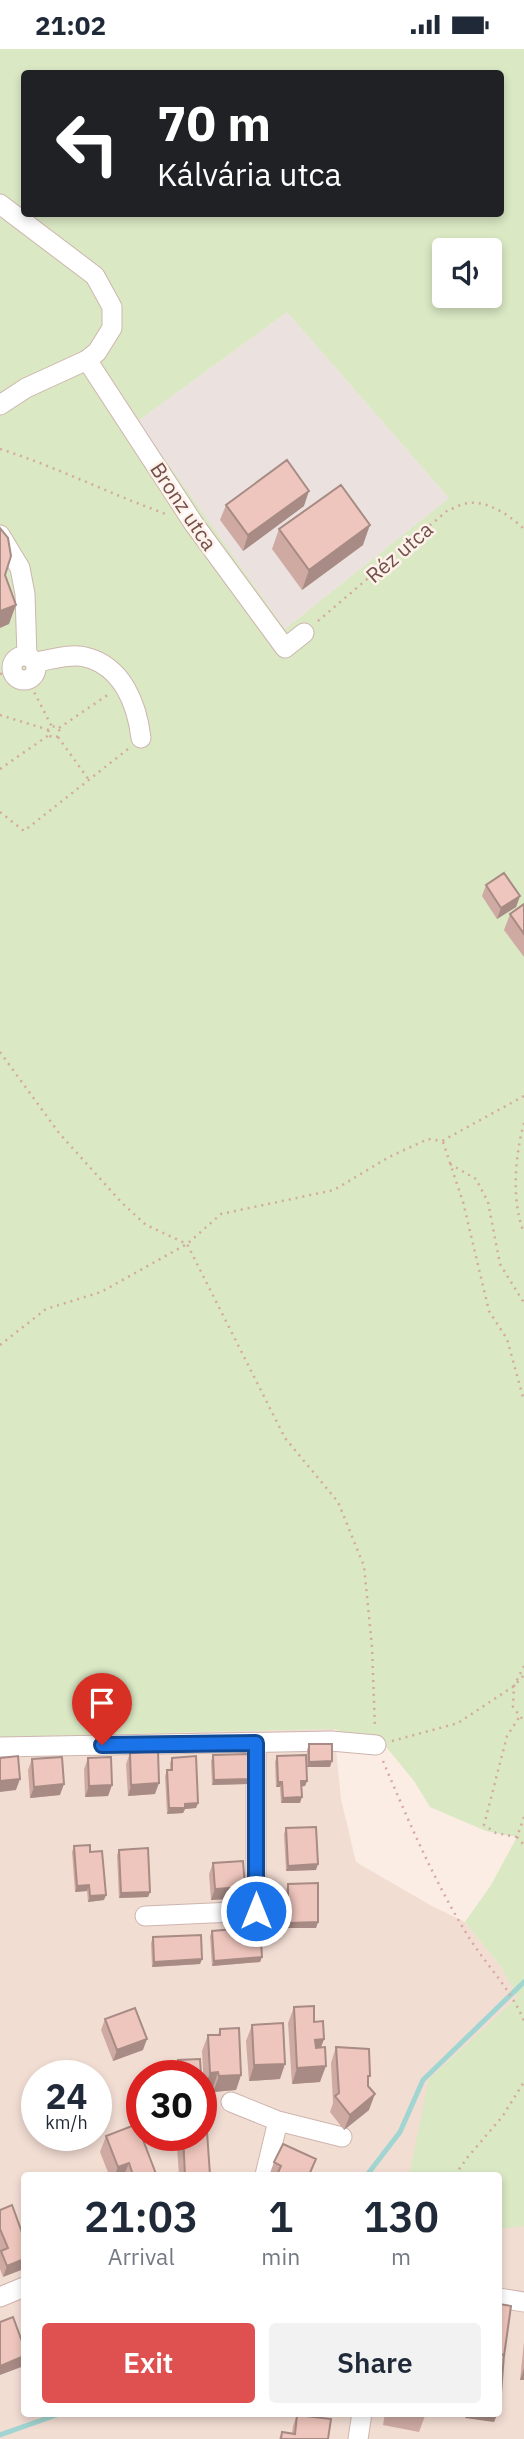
<!DOCTYPE html>
<html lang="en">
<head>
<meta charset="utf-8">
<style>
  body { margin:0; font-family:"IBM Plex Sans",sans-serif; background:#f2f2f3; color:#1f2937; height:100vh; display:flex; flex-direction:column; font-size:26px; white-space:nowrap }
  * { box-sizing:border-box; margin:0 }
  p { font-size:23px; color:#747a83 }
  .icon { flex:none; width:38px; height:38px; fill:none; stroke:currentColor; stroke-width:2; stroke-linecap:round; stroke-linejoin:round }
  .map { position:relative; flex:1; overflow:hidden }
  .panel { position:absolute; left:21px; top:2123px; width:481px; height:245px; display:flex; flex-direction:column; background:#fff; border-radius:7px; box-shadow:0 4px 10px #0003 }
  .panel>* { flex:none }
  .guide { position:absolute; left:21px; top:21px; width:483px; height:147px; border-radius:7px; box-shadow:0 4px 10px #0003; background:#202124; color:#fff; overflow:hidden }
  .fabs { position:absolute; left:432px; top:189px; display:grid; gap:14px }
  .fabs a { display:grid; place-items:center; width:70px; height:70px; border-radius:7px; background:#fff; box-shadow:0 4px 10px #0003; font-size:35px }
  .speed { position:absolute; left:21px; top:2011px; display:flex; gap:14px; font-size:35px; font-weight:700; text-align:center }
  .speed>* { display:grid; place-content:center; width:91px; height:91px; border-radius:50%; background:#fff; box-shadow:0 4px 10px #0003; line-height:1 }
  .speed small { font-size:18px; font-weight:400 }
  .speed .limit { border:10px solid #d22; background:#fff; color:#111 }
  .pin { position:absolute; display:grid; place-items:center; width:60px; height:60px; color:#fff; margin:-72px -30px; border-radius:50% 50% 50% 0; rotate:-45deg; box-shadow:0 0 7px #0007 }
  .pin .icon { rotate:45deg }
  .me { position:absolute; width:77px; margin:-38px; rotate:0deg; stroke-linejoin:round; filter:drop-shadow(0 0 5px #0008) }
  .turn { display:flex; align-items:center; gap:24px; height:147px; padding:0 21px; font-size:32px }
  .turn .icon { width:91px; height:91px; stroke-width:2.5 }
  .turn b { display:block; font-size:49px; line-height:60px }
  .eta { display:flex; justify-content:space-evenly; align-items:center; height:119px; text-align:center }
  .eta b { font-size:42px; font-weight:600; line-height:49px }
  .button { display:flex; gap:14px; margin-top:auto; padding:14px 21px }
  .button a { flex:1; height:80px; border-radius:7px; background:#df5050; color:#fff; font-size:28px; font-weight:600; line-height:80px; text-align:center }
  .button a+a { background:#f2f2f3; color:#1f2937 }
  .status { display:flex; justify-content:space-between; align-items:center; height:49px; padding:0 35px; background:#fff; direction:ltr }
  .status svg { height:19px; fill:currentColor }
  .map>svg:first-child { display:block }
</style>
</head>
<body>
<div class="status"><b>21:02</b><svg viewBox="0 0 49 12"><path d="M0 12V9h3v3zM5 12V6h3v6zM10 12V3h3v9zM15 12V0h3v12zM26 1h20v11H26zM47 4h2v5h-2z"/></svg></div>
<div class="map">
<svg width="524" height="2390" viewBox="0 0 524 2390">
  <rect width="100%" height="100%" fill="#fbede4"/>
  <path fill="#f2ddd3" fill-rule="evenodd" d="M334 1680 341 1750 356 1813 430 1856 465 1873 501 1918 524 1957V2390H0V1688ZM37 2026H96V2086H37ZM142 2026H201V2086H142ZM24 2126H499V2364H24Z"/>
  <path fill="#ebe2df" d="M287 263 449 449 285 580 138 372Z"/>
  <path fill="#dae8c4" fill-rule="evenodd" d="M0 0H524V2177L499 2180V2126H409L429 2030 518 1948 501 1918 465 1873 491 1836 517 1788 486 1782 430 1758 414 1732 383 1694 376 1696 334 1680 0 1688ZM24 24H500V164H24ZM444 201H490V247H444ZM287 263 449 449 285 580 138 372Z"/>
  <g fill="none" stroke-linecap="round" stroke-linejoin="round">
    <path stroke="#a1d5d1" stroke-width="5" d="M367 2126 400 2083 423 2031 524 1933
      M0 2386 62 2364"/>
    <g stroke="#ceb5ae" stroke-width="21">
      <path id="minor" d="M0 155 95 227 112 258V279L97 303 87 311 26 339 0 356
        M87 311 194 475 285 599 304 584
        M0 486 20 519 25 545 27 607
        M12 619a12 12 0 1 1 24 0a12 12 0 1 1-24 0Z
        M36 613C50 611 71 604 85 608 123 617 137 656 141 689
        M0 1698 331 1692 376 1696
        M145 1867 256 1862V1694
        M231 2053 278 2072
        M265 2126 278 2072 342 2088
        M0 2248 24 2238
        M499 2249 524 2253
        M358 2390 362 2364"/>
    </g>
    <path stroke="#d4a9a1" stroke-width="2.5" stroke-dasharray="2 5" stroke-linecap="butt" d="M0 400C57 418 110 445 166 465
      M318 572 448 461C455 459 463 454 469 454 490 452 510 467 524 480
      M0 625 12 621
      M28 631 52 678
      M0 666 49 681
      M48.5 683a5.5 5.5 0 1 1 11 0a5.5 5.5 0 1 1-11 0Z
      M59 679 109 645
      M58 688 89 731
      M0 720 49 686
      M0 763 24 782 128 700
      M0 1003 59 1084 122 1154 146 1176 187 1195 285 1389 338 1453 364 1517 372 1598 375 1679
      M524 1074C515 1107 511 1151 524 1184
      M443 1093 463 1153 489 1262 507 1290 524 1352
      M450 1115 476 1130 488 1153 500 1215 524 1254
      M0 1296 46 1260 101 1243 187 1195 221 1165 334 1141 389 1108 428 1090 442 1092 524 1047
      M524 1617 514 1637 513 1658 524 1672
      M392 1692 458 1674 514 1637 524 1626
      M383 1712C408 1771 434 1832 468 1887 486 1916 511 1940 524 1972
      M524 1768 517 1788 524 1796
      M517 1788 496 1784 484 1776 507 1687 520 1667
      M455 2126 467 2109 502 2068 524 2033"/>
    <use href="#minor" stroke="#fff" stroke-width="19"/>
  </g>
  <path fill="#ceaaa3" d="M226 456 304 457 243 502 220 471Z
    M279 480 363 496 302 541 272 500Z
    M486 836 520 847 516 858 497 870 482 847Z
    M524 855V908L504 881 510 865Z
    M309 1695 330 1718H307V1701Z
    M130 1704 155 1745 128 1747 126 1715Z
    M213 1706 249 1730 247 1735 212 1736 211 1712Z
    M277 1707 307 1732 305 1737H302L300 1754H281L280 1738H276L275 1713Z
    M88 1709 112 1736 108 1747 85 1748 84 1720Z
    M172 1709 198 1754 196 1759 185 1760 183 1764 167 1765 165 1727 167 1721H170V1714Z
    M32 1710 60 1746 30 1749 28 1721Z
    M286 1779 316 1821 286 1822 284 1785Z
    M74 1797 90 1803 104 1851 88 1853 87 1842 75 1843 72 1803Z
    M119 1801 150 1843 148 1848 119 1849 117 1806Z
    M213 1814 241 1849 211 1851 209 1825Z
    M288 1835 318 1873 316 1879H286V1841Z
    M212 1882 234 1885 253 1892 262 1908 260 1913 212 1917 210 1887Z
    M153 1888 202 1910 200 1915 152 1918 151 1894Z
    M294 1958 314 1973 324 1990 321 1998 320 2033 292 2035 288 1974Z
    M105 1970 143 2001 113 2012 101 1981Z
    M252 1976 280 2030 249 2032 246 1992Z
    M220 1980 241 2026 236 2041 213 2043V2039H204L202 2002 208 1986H218Z
    M336 1998 368 2033 369 2061 344 2081 330 2063 333 2054 331 2014Z
    M178 2011 201 2026H174V2022Z
    M176 2086H201L210 2126H179Z
    M106 2087 156 2126H109L100 2103Z
    M316 2110 310 2126H275L270 2124 274 2113Z
    M0 2161 24 2189 3 2228 0 2220Z
    M524 2293V2331H520Z
    M385 2364H426L419 2383 383 2376Z
    M297 2366 328 2390H279L282 2383 292 2384 293 2377Z"/>
  <path fill="#a78b84" d="M309 442 304 457 243 502 248 486Z
    M370 476 363 496 302 541 309 521Z
    M16 556 9 575 0 579V562Z
    M520 847 516 858 497 870 501 859Z
    M332 1712 330 1718H307L309 1713Z
    M20 1730 16 1741 0 1743V1732Z
    M249 1730 247 1735 212 1736 214 1731Z
    M301 1732H307L305 1737 299 1738Z
    M278 1733H282L280 1738H276Z
    M159 1734 155 1745 128 1747 131 1736Z
    M64 1735 60 1746 30 1749 34 1738Z
    M112 1736 108 1747 85 1748 89 1737Z
    M302 1748 300 1754H281L283 1749Z
    M198 1754 196 1759 185 1760 183 1764 167 1765 169 1759 185 1755Z
    M318 1815 316 1821 286 1822 288 1817Z
    M89 1836 87 1842 75 1843 77 1837Z
    M245 1838 241 1849 211 1851 215 1840Z
    M150 1843 148 1848 119 1849 121 1844Z
    M106 1846 104 1851 88 1853 90 1847Z
    M318 1873 316 1879H286L288 1874Z
    M262 1908 260 1913 212 1917 214 1912Z
    M202 1910 200 1915 152 1918 154 1913Z
    M147 1990 143 2001 113 2012 117 2001Z
    M324 1990 318 2006H310L315 1991Z
    M285 2015 280 2030 249 2032 254 2016Z
    M326 2017 320 2033 292 2035 297 2019Z
    M218 2023 213 2039H204L210 2024Z
    M241 2026 236 2041 213 2043 219 2027Z
    M375 2045 369 2061 344 2081 350 2066Z
    M129 2114 124 2126H115L118 2118Z
    M24 2210V2220L3 2228 7 2217Z
    M24 2307V2317L0 2326V2317Z
    M524 2319V2331H520Z
    M467 2364H498L494 2373 465 2369Z"/>
  <path fill="#efc6bd" stroke="#a78b84" stroke-width="2" d="M287 411 309 442 248 486 226 456Z
    M341 436 370 476 309 521 279 480Z
    M0 479 8 489 11 507 5 526 16 556 0 562Z
    M504 824 520 847 501 859 486 836Z
    M524 855V885L510 865Z
    M309 1695H332V1712L309 1713Z
    M158 1702 159 1734 131 1736 130 1704Z
    M248 1705 249 1730 214 1731 213 1706Z
    M306 1706 307 1732H301L302 1748 283 1749 282 1733H278L277 1707Z
    M18 1707 20 1730 0 1732V1709Z
    M196 1707 198 1754 185 1755V1759H169L167 1721H172V1709Z
    M62 1708 64 1735 34 1738 32 1710Z
    M111 1708 112 1736 89 1737 88 1709Z
    M316 1778 318 1815 288 1817 286 1779Z
    M90 1796V1803L102 1802 106 1846 90 1847 89 1836 77 1837 74 1797Z
    M148 1799 150 1843 121 1844 119 1801Z
    M243 1812 245 1838 215 1840 213 1814Z
    M318 1834V1873L288 1874V1835Z
    M234 1880V1885L252 1883 253 1892 261 1891 262 1908 214 1912 212 1882Z
    M201 1886 202 1910 154 1913 153 1888Z
    M314 1957V1973L323 1972 324 1990 315 1991 316 1999 325 1998 326 2017 297 2019 294 1958Z
    M135 1959 147 1990 117 2001 105 1970Z
    M283 1974 285 2015 254 2016 252 1976Z
    M239 1979 241 2026 219 2027 218 2023 210 2024 208 1986H220V1980Z
    M336 1998 369 2000 370 2027H368V2037L375 2045 350 2066 335 2047 339 2044Z
    M200 2010 201 2026H179L178 2011Z
    M206 2068 210 2126H185L183 2086H201V2069Z
    M137 2075 156 2125 154 2126H133L129 2114 118 2118 106 2087Z
    M283 2095 316 2110 309 2126H277L281 2117 274 2113Z
    M12 2156 24 2189V2210L7 2217 1 2202 8 2199 0 2180V2161Z
    M499 2255 511 2257 504 2307V2306L499 2305Z
    M13 2268 24 2298V2307L0 2317V2273Z
    M499 2305 504 2306 500 2357H499Z
    M408 2364H426L425 2367Z
    M297 2366 331 2370 328 2390H281L282 2383 295 2385Z"/>
  <g fill="none" stroke-linecap="round" stroke-linejoin="round">
    <g stroke="#114b97" stroke-width="18">
      <path id="route" d="M102 1696 256 1694V1862"/>
    </g>
    <use href="#route" stroke="#1a73e8" stroke-width="12"/>
  </g>
  <g text-anchor="middle" dominant-baseline="central" stroke-width="5" stroke-linejoin="round" paint-order="stroke">
    <g font-size="21" fill="#72514b" stroke="#fef2ea">
      <text transform="translate(184 457) rotate(56)">Bronz utca</text>
      <text transform="translate(399 503) rotate(-41)">Réz utca</text>
    </g>
  </g>
</svg>
<div class="fabs">
<a><svg class="icon" aria-label="sound" viewBox="0 0 24 24"><path d="M4 9h4l5-4v14l-5-4H4zM17 9q2 3 0 6"/></svg></a>
</div>
<div class="speed"><div>24<small>km/h</small></div><div class="limit">30</div></div>
<div class="pin" style="left:102px;top:1696px;background:#d93025"><svg class="icon" aria-label="arrive" viewBox="0 0 24 24"><path d="M6 21V4h12l-3 4 3 4H6"/></svg></div>
<svg class="me" style="left:256px;top:1862px" viewBox="-20 -20 40 40"><circle r="17" fill="#1a73e8" stroke="#fff" stroke-width="3"/><path d="M0-11L8 9 0 5-8 9z" fill="#fff"/></svg>
<div class="guide">
<div class="turn"><svg class="icon" aria-label="left" viewBox="0 0 24 24"><path d="M17 20v-9H6M10 6l-5 5 5 5"/></svg><div><b>70 m</b>Kálvária utca</div></div>
</div>
<section class="panel">
<div class="eta">
<div><b>21:03</b><p>Arrival</p></div>
<div><b>1</b><p>min</p></div>
<div><b>130</b><p>m</p></div>
</div>
<div class="button"><a>Exit</a><a>Share</a></div>
</section>
</div>
</body>
</html>
